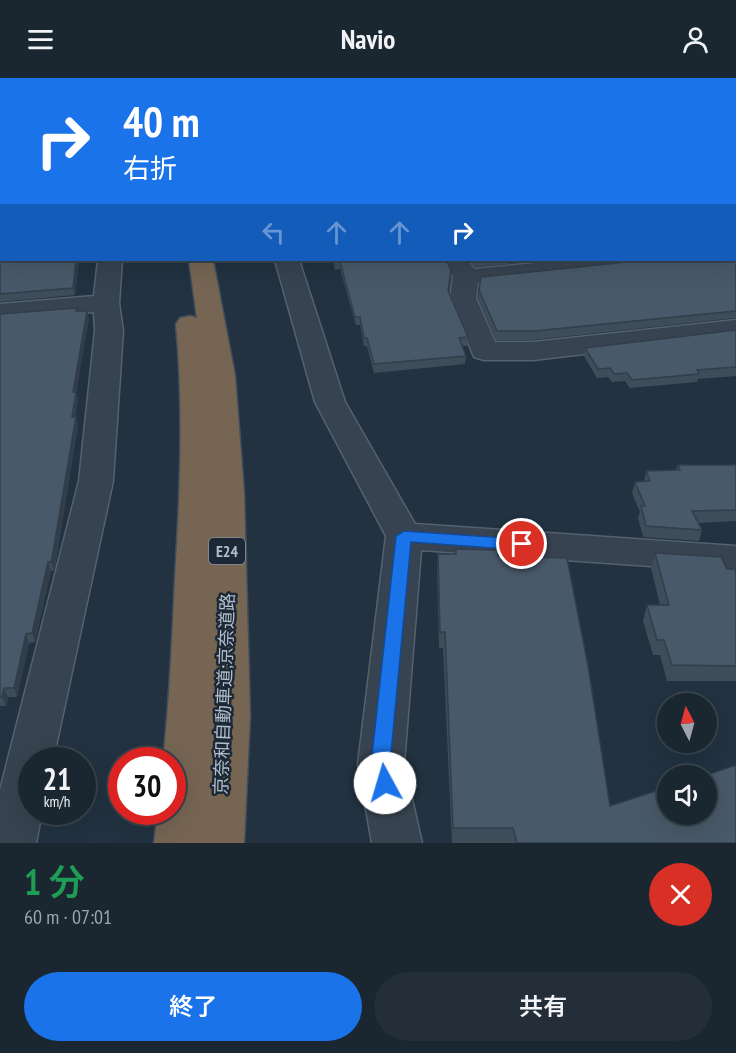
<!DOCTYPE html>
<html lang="ja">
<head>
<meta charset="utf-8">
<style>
  body { margin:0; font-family:"PT Sans Narrow","Noto Sans JP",sans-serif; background:#232e38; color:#f1f3f6; height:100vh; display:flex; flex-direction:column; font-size:22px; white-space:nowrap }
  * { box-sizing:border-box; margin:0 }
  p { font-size:20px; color:#9fa5ab }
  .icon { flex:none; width:33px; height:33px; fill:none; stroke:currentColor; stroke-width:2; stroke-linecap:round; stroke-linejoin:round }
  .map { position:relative; height:765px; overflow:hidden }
  .drawer { display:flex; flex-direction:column; background:#1a2630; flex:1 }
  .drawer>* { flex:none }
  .guide { position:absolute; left:0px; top:0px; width:736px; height:183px; box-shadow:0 6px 24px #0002,0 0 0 2px #38434c; background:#1a73e8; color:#fff; overflow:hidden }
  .needle { width:39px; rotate:354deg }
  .controls { position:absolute; left:657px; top:615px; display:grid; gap:12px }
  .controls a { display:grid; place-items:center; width:60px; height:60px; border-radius:50%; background:#1a2630; box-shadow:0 6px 24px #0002,0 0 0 2px #38434c; font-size:30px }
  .speed { position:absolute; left:18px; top:669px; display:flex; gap:12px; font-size:30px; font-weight:700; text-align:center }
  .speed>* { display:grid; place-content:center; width:78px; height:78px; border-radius:50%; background:#1a2630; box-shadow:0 6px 24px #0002,0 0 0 2px #38434c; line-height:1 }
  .speed small { font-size:15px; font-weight:400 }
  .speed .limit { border:9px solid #d22; background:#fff; color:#111 }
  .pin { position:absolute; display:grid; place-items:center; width:51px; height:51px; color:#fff; margin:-26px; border:3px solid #fff; border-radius:50%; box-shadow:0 2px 6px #0007 }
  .me { position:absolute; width:66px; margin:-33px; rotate:354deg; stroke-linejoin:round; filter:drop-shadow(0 0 4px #0008) }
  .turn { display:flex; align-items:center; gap:21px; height:126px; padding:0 24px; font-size:27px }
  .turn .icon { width:78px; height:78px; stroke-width:2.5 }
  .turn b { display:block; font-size:42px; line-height:51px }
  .lanes { display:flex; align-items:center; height:57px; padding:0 24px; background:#0003; justify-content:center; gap:30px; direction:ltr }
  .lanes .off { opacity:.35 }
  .round { display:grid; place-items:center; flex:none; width:63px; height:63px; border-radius:32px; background:#232e38 }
  .head { display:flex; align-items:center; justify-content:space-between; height:102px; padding:0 24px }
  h1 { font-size:36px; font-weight:600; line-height:45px; color:#1e9e55 }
  .primary-button { display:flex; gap:12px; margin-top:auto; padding:12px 24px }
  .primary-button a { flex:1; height:69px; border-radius:36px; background:#1a73e8; color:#fff; font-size:24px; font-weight:600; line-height:69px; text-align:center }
  .primary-button a+a { background:#232e38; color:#f1f3f6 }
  header { display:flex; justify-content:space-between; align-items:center; height:78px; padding:0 24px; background:#1a2630; font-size:27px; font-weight:600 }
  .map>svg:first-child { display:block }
</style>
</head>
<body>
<header><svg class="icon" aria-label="menu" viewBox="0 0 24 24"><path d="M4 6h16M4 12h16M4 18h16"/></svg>Navio<svg class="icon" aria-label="person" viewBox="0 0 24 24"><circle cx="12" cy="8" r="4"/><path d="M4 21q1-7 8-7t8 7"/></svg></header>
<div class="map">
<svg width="736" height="765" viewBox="0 0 736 765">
  <rect width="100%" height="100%" fill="#223240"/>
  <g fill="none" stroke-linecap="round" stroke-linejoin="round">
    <g stroke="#55616e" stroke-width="3">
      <path id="minor" d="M197 0H213L214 2H197Z
        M735 12H736V23H735Z
        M735 170H736V185L726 182H735Z
        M98 182H122L119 225 123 253 113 403 53 682H32V734H42L36 765H0V712L79 403 95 253 94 234 0 242V226L94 218Z
        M275 182H299L345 324 415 446 736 468V494L421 472 404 686 422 765H372L358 686 386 458 315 324Z
        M444 182H468L474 191 566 182H647L644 187 635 189 478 205 476 220 495 264H533L736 242V258L533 282H484L474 279 450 220 453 199Z"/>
    </g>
    <g stroke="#55616e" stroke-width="3">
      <path id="tertiary" d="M716 0H736V4L735 2Z"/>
    </g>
    <g stroke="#424e5b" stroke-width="3">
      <path id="motorway" d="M107 0H123L124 2H107Z
        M189 182H213L235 298 244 415 250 637 244 765H154L158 734H172V682H163C170 622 172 561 175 501 180 416 184 331 176 246L180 240 190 238 197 240Z"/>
    </g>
    <use href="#minor" fill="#374350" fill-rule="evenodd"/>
    <use href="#tertiary" fill="#374350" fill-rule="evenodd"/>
    <use href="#motorway" fill="#766553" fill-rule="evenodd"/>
  </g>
  <path fill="#3e4d5a" d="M0 92 79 182 75 217 0 224Z
    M736 178V240L533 262H496L478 220 481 199 637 183Z
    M333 182H446L451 192 449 214 468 259 467 268H462L466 278 465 286 374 295 367 268H364L360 247H356L340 191 335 192Z
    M469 182H548L475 189Z
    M77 230V233L89 240 76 314 78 322 75 338 78 347 55 489 54 493H51L35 564 29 565 17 619H8L6 628H0V236Z
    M736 252V298L698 301 697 304 630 310 625 303 612 304 608 299 597 300 584 278 585 270Z
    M678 387H736V443L699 445 702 452 699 463 643 459 638 440 640 434 632 415 635 404H644L646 393 676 392Z
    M456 471 498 478 610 728 736 765H452L443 570H439L437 491 438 476H455Z
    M655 475 727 491 736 495V603H667L660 577H653L643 543 647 527H660L651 490Z"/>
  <path fill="#323e4a" d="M18 0H26L25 2H16Z
    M76 182H79L75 217 73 210Z
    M87 233 89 240 75 322 73 314Z
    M76 314 78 322 74 347 72 339Z
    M76 338 78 347 54 493 51 484Z
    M48 484 51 493 35 564 32 555Z
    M26 556 29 565 17 619 14 610Z
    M4 610 8 619 6 628 2 619Z"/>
  <path fill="#485969" stroke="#323e4a" stroke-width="1.5" d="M0 0H18L16 2H2V13L0 14Z
    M236 0H647L651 2H237Z
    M1 43H2V78L0 77V44Z
    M735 48 736 49 735 65H736V96L735 97Z
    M2 84V182H76L73 210 0 216V92Z
    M735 109 736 110V161L735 168Z
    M735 178H736V233L534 253H497L479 212 481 199 637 183 646 182H735Z
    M334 182H446L451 192 448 213 468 259 459 260 466 278 374 286 367 260H364L360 239H355L340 184H335Z
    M77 230 76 233H87L73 314H76L72 339 76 338 52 480 51 484H48L32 555 26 556 14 610H4L2 619H0V236Z
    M736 252V289L697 292 699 296 632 302 627 295 614 296 610 290 598 291 585 270Z
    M678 387H736V432L692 433 702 452 646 448 641 428H645L635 404 650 403 646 393 680 392Z
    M456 471 498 472V478L567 480 588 588 610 728 668 709V736H706V698H704L736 687V765H517L513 750H453L445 554H440L438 476H456Z
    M655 475 721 479 727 491H735L736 495V588L672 587 664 562H657L647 527H669Z"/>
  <path fill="#1a73e8" stroke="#114b97" stroke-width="1.5" d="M404 453 522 461 530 466 522 472 411 464 390 686 394 705 392 712 385 714 378 712 371 686 396 458Z"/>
  <g text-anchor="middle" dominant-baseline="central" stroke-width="5" stroke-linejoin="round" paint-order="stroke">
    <rect fill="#1c2835" stroke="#86919e" stroke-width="1.5" x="209" y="460" width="36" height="26" rx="4.5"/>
    <g font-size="16" font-weight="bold" fill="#b3becb">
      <text x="227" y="473">E24</text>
    </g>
    <g font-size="18" fill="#b3becb" stroke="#1c2835">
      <text transform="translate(224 616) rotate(-88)">京奈和自動車道;京奈道路</text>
    </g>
  </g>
</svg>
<div class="controls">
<a><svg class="needle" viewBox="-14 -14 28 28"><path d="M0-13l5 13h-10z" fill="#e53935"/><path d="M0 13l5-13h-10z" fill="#9fa5ab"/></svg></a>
<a><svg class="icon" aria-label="sound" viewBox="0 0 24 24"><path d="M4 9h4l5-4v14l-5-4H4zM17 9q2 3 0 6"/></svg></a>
</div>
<div class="speed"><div>21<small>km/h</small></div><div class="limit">30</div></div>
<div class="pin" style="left:522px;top:466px;background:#d93025"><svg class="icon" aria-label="arrive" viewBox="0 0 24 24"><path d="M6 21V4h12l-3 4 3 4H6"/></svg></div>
<svg class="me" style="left:385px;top:705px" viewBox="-20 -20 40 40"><circle r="19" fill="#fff"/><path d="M0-13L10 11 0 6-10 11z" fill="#1a73e8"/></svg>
<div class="guide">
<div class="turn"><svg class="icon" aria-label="right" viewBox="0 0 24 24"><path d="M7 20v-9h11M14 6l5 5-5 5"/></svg><div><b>40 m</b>右折</div></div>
<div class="lanes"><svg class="icon off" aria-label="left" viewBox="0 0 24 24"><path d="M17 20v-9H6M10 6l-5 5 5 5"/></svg><svg class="icon off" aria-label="ahead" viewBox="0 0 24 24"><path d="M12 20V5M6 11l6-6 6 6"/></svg><svg class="icon off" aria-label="ahead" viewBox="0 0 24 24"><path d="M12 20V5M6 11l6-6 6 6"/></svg><svg class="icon" aria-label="right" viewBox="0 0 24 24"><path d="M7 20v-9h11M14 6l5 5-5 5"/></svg></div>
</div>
</div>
<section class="drawer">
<div class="head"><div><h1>1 分</h1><p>60 m · 07:01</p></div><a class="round" style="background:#d93025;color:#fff"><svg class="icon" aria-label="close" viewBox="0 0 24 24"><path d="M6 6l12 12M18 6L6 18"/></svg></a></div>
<div class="primary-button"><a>終了</a><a>共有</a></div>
</section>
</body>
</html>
